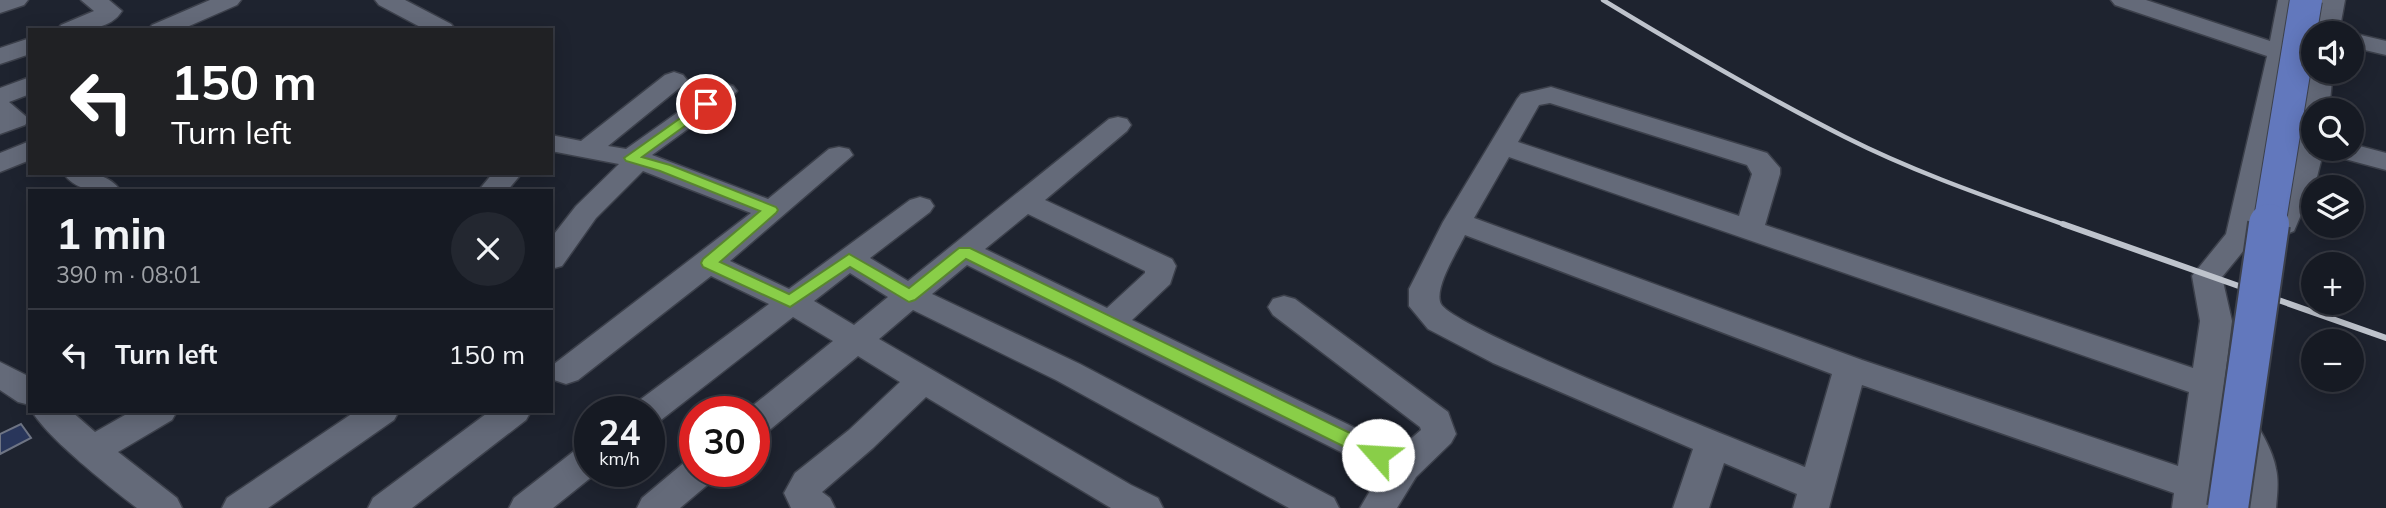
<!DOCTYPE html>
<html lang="en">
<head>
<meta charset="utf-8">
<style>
  body { margin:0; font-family:Mulish,sans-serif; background:#232730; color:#f1f3f6; height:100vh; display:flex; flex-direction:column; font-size:26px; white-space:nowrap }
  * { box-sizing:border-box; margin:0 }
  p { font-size:23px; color:#9ea1a6 }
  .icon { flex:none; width:38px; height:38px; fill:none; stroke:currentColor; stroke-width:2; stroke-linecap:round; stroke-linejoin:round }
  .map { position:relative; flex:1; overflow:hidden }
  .sheet { position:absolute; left:28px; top:189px; width:525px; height:224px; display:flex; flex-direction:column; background:#161a23; border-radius:0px; box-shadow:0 4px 18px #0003,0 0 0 2px #353841 }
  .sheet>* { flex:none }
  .guide { position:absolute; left:28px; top:28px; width:525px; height:147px; border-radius:0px; box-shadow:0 4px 18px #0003,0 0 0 2px #353841; background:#202124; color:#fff; overflow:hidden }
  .tools { position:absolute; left:2301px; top:21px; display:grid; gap:14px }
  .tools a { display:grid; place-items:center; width:63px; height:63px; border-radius:50%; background:#161a23; box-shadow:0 4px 18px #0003,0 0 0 2px #353841; font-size:35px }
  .speed { position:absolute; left:574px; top:396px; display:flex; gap:14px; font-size:35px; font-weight:700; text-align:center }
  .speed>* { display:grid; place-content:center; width:91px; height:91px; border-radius:50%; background:#161a23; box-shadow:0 4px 18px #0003,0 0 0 2px #353841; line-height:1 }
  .speed small { font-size:18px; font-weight:400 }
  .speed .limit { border:10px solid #d22; background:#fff; color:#111 }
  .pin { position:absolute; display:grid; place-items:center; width:60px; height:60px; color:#fff; margin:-30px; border:4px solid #fff; border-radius:50%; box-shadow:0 2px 7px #0007 }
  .me { position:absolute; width:77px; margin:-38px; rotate:296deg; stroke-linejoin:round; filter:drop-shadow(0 0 5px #0008) }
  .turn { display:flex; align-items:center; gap:24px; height:147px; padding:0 28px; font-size:32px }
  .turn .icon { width:91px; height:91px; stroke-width:2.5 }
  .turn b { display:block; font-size:49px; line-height:60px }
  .round { display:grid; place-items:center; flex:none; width:74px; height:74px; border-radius:37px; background:#232730 }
  .summary { display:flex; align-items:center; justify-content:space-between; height:119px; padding:0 28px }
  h1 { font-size:42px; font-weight:700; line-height:52px }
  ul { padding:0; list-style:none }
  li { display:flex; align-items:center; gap:21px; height:91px; padding:0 28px; border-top:2px solid #353841 }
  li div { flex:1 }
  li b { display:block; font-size:26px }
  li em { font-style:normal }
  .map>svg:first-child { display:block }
</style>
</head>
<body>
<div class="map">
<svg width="2386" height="508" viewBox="0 0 2386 508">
  <rect width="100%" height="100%" fill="#1e232f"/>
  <path fill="#29365b" stroke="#6e7484" stroke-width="2" d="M21 424 31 438 0 454V434Z"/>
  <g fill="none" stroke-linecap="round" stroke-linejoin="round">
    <g stroke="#3c404b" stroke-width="3">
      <path id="minor" d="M0 0H28L24 5 0 13Z
        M81 0H109L122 11C109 32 78 30 57 30L61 25 94 11Z
        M210 0H241L237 5 180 30H148L152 25Z
        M375 0H405L451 24 455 29 426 30 379 5Z
        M2111 0H2146L2270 41 2278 0H2302L2280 121 2257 224 2272 218 2289 177 2301 136 2305 130 2314 128V149H2324L2317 177 2294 231 2265 243 2249 244 2222 277 2232 321 2220 416 2222 412C2230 409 2236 407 2243 411 2257 418 2274 454 2276 469 2279 482 2277 495 2276 508H2240C2245 463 2239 462 2219 424L2208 508H2172L2174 493 1862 385 1829 508H1793L1797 494 1724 463 1709 508H1673L1693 449 1493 363 1428 329 1409 306V289L1443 222 1517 99 1521 94 1551 87 1767 153 1780 168V174L1765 225 2193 368 2200 321 2192 276 2226 234 2267 56 2115 5ZM1550 103 1747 165 1752 174 1739 216 1518 142 1539 105ZM1509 157 2189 392 2178 466 1862 360 1474 218ZM1465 235 1832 374 1805 467C1756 447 1455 330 1441 304 1433 289 1458 250 1465 235Z
        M2321 0H2345L2339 33H2315Z
        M2350 33H2352L2386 41V55L2352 47Z
        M30 38V54L0 64V48Z
        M2314 66V72H2333L2329 110H2314V117L2307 116 2303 110 2309 72Z
        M674 72 683 75 687 80 683 85 608 146 626 149 715 86 724 83 733 86 737 91 733 96 652 155 768 199 829 149 839 147 849 149 853 155 730 261 789 289 910 200 920 197 930 200 934 206 930 212 870 258 908 281 1109 119 1118 117 1127 119 1131 125 1127 131 1045 200 1172 259 1176 266 1170 284 1132 320 1399 449 1421 430 1420 427 1273 315 1268 307 1273 299 1284 296 1295 299 1448 412 1456 434 1451 443 1416 477 1397 508H1360L1381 472 967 265 932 294 1080 364 1334 498 1339 508H1289L1056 380 913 310 879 339 1131 485 1158 498 1163 508H1111L926 397 873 448 822 492 830 498 835 508H791L784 493 795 473 849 430 900 382 858 356 766 433 754 437V411H746L833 341 793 317 661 420 649 424V411H632L637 402 769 304 711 276 578 380 566 384 554 380 551 375 554 364 751 213 643 171 596 218 562 266 551 269V238L576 206 619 164 551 151V135L581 141 665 75ZM1028 214 1145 271V273L1107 308 985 249ZM850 273 888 297 854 325 814 301Z
        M30 77V94L9 102 29 119 25 125 0 134V88Z
        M30 141V160L0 172V153Z
        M2352 144 2386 153V170L2330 155 2327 149H2352Z
        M63 173C85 173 107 171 121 191 99 191 77 193 63 173Z
        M493 173H522L507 191H478Z
        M0 362 30 377V405L18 402 0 390Z
        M32 411H71L95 432 132 411H177L172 420 118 452 177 498 182 508H137C112 489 46 437 32 411Z
        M356 411H399L394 420 268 508H222L227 498Z
        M490 411H531L526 420 412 508H368L373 498Z
        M590 444V471H599L553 508H509L514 498 578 448Z
        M695 458V471H717L712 481 680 508H637L642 498 686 461Z"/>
    </g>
    <use href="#minor" fill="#646a79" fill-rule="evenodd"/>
    <path stroke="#bec3cc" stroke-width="4.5" d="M1603 0C1682 48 1762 95 1845 137 1916 173 1993 199 2068 226"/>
    <path stroke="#bec3cc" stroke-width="6" d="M2063 224 2386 338"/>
    <g stroke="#3c404b" stroke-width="34" stroke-linecap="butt">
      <path id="major-bridge-far1" d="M2269 226 2306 0"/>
    </g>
    <g stroke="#3c404b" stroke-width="44" stroke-linecap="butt">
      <path id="major-bridge" d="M2228 508 2269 224"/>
    </g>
    <use href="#major-bridge-far1" stroke="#6278bd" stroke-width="32"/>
    <use href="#major-bridge" stroke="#6278bd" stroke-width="40"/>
  </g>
  <path fill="#89ce48" stroke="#59862f" stroke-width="2" d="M706 100 713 104 711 107 642 157 670 165 776 207 778 210 776 213 720 262 789 294 849 254 909 288 959 248H970L1385 450 1387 455 1385 460 1378 462 1371 460 966 259 915 300 909 302 850 267 790 307 703 267 701 263 703 259 760 211 660 171 626 161 624 158Z"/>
</svg>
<div class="tools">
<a><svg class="icon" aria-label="sound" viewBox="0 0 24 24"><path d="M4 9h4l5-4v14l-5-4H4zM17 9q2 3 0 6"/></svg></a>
<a><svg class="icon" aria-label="search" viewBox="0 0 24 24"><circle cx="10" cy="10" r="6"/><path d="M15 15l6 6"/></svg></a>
<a><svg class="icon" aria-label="layers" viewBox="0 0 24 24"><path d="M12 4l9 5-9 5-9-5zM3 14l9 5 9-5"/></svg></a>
<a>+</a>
<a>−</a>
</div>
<div class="speed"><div>24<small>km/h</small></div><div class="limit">30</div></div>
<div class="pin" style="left:706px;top:104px;background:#d93025"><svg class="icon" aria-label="arrive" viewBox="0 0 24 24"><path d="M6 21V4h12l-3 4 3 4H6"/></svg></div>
<svg class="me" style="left:1378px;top:455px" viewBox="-20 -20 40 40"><circle r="19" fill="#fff"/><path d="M0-13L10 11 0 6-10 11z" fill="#89ce48"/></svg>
<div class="guide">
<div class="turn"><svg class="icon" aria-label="left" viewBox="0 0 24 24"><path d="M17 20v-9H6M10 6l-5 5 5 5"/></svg><div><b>150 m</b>Turn left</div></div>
</div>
<section class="sheet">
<div class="summary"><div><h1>1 min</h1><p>390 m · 08:01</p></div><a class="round"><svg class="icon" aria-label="close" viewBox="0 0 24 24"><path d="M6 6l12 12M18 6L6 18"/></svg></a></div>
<ul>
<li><svg class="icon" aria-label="left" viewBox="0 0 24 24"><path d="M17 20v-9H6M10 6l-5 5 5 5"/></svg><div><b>Turn left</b></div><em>150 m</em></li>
</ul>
</section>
</div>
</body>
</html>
